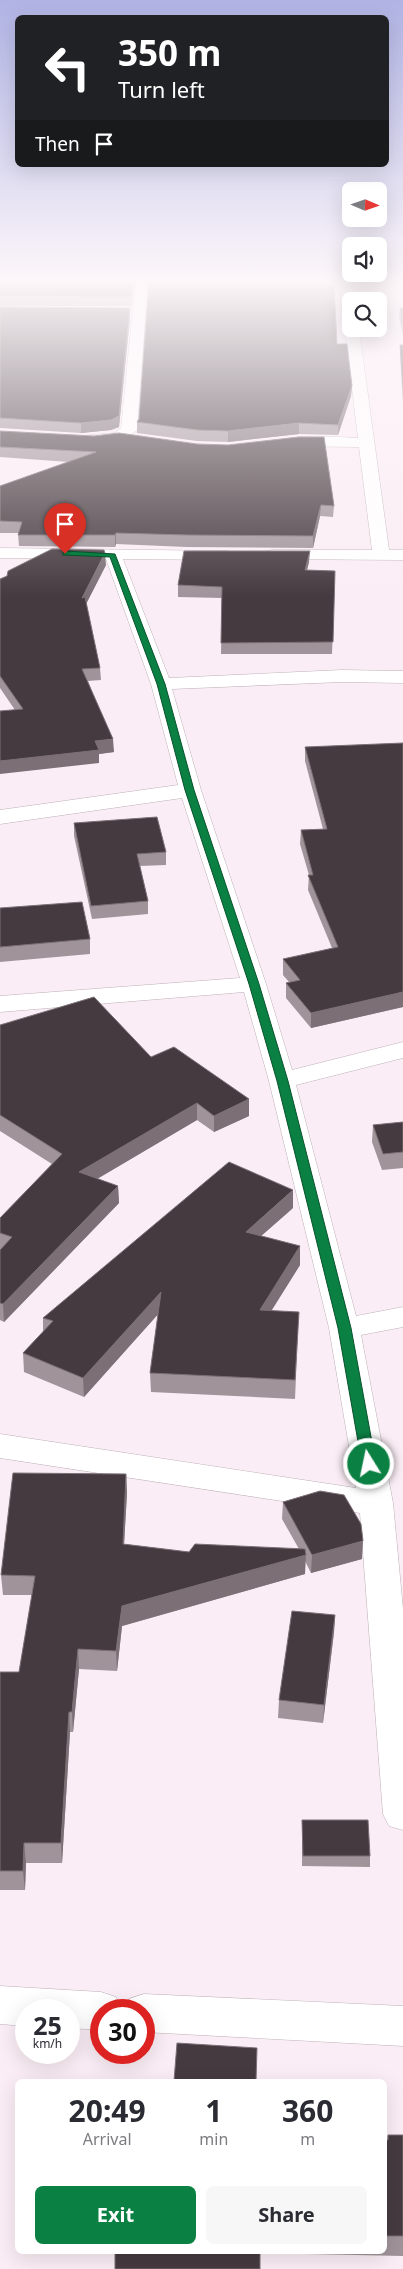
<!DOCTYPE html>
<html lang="en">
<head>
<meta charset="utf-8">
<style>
  body { margin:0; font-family:"Noto Sans",sans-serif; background:#f7f7f7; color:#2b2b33; height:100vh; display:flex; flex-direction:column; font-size:19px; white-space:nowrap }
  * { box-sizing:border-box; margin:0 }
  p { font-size:16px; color:#7c7c81 }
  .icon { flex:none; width:28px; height:28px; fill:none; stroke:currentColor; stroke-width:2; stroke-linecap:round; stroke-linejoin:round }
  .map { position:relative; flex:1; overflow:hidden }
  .drawer { position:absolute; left:15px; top:2079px; width:372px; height:175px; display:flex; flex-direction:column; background:#fff; border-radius:8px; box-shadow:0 5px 20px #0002 }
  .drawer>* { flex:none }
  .hud { position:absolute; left:15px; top:15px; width:374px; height:152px; border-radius:8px; box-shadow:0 5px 20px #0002; background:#202124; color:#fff; overflow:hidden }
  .needle { width:32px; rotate:92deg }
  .fabs { position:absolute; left:342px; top:182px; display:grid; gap:10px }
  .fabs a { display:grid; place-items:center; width:45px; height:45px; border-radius:8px; background:#fff; box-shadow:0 5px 20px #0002; font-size:25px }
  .speed { position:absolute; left:15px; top:1999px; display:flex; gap:10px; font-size:25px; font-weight:700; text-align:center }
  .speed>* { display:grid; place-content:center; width:65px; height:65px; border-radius:50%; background:#fff; box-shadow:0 5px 20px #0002; line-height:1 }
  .speed small { font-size:12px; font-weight:400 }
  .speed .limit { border:8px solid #d22; background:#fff; color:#111 }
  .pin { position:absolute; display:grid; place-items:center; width:42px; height:42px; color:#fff; margin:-51px -21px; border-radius:50% 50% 50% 0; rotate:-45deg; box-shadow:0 0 5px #0007 }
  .pin .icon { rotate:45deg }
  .me { position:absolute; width:55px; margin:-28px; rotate:350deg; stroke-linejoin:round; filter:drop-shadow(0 0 4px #0008) }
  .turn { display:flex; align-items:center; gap:18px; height:105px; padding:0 20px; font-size:22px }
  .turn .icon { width:65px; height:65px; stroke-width:2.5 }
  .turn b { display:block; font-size:35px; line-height:42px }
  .then { display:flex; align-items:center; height:48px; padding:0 20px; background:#0003; gap:10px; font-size:19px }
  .eta { display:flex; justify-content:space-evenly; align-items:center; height:85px; text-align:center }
  .eta b { font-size:30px; font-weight:700; line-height:35px }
  .primary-button { display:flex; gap:10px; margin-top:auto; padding:10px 20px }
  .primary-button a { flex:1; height:58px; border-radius:8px; background:#0b8043; color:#fff; font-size:20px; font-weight:700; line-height:58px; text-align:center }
  .primary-button a+a { background:#f7f7f7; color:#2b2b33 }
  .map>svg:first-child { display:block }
</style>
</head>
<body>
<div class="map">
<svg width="403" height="2269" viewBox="0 0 403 2269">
  <rect width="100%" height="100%" fill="#fbedf5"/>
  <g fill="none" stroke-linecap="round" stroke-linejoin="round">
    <g stroke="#bdb0b7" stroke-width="1">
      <path id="minor" d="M136 279H148L137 430 124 440 119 442H81L79 439 81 436 115 433 121 428Z
        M339 279H351L355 301H351V329H359L389 550H403V560L266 559 263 555 266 551 272 550H372L359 447 280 446 278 443 280 440C305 434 333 437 358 438L345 329 347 327 344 324Z
        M0 548 228 551 231 555 228 559 222 560 123 559 169 678 342 670 403 671V683L342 682 172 689 201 790 266 984 292 1070 403 1042V1058L296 1085 356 1316 403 1307V1327L361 1335 393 1503 403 1609V1830L389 1826 383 1814 360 1513 0 1458V1434L356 1488 329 1328 269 1081 244 992 0 1012V996L240 978 182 798 0 824V810L178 785 151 684 106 559 0 558Z
        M0 1986 101 1992 116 1997 122 2010H101V2030L69 2028V2010H26V2026L0 2024Z
        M144 1994 403 2006V2046L144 2032V2010H124L129 1999Z"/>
    </g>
    <use href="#minor" fill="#fff" fill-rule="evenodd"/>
  </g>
  <path fill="#a0949a" d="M0 279H135L131 306H0Z
    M401 279H403V296L401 283Z
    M0 307 130 308V318L119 427 111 430 81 433 0 428Z
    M400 308H403V336L399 317Z
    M337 344 352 386 351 396 338 435 299 434 228 442 197 441 137 433V422L139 419Z
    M400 345H403V404L400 354Z
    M0 431 334 506 333 517 320 516 313 548 187 547 116 544 115 547 19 546 18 533H0V486L69 462 0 457Z
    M309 562 307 570 335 571 332 654H221L222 598 178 597V585Z
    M106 565 86 604 100 668 101 680 88 681 114 752 99 754V763L15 710 0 688V579Z
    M305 747 403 1007 311 1028 286 998V983L289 982 283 975V959L332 948 308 890 309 875 300 844 301 830 323 829 305 761Z
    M74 823 166 852V865L140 866 148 901V914L92 919 74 836Z
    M0 908 90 939V954L0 962Z
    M0 1025 151 1057 249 1099V1116L214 1132 197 1120 97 1179 118 1186 119 1203 4 1322 0 1320V1218L52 1164 0 1131Z
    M403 1122V1168L382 1170 372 1142 373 1125Z
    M293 1208 261 1236 300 1246V1265L271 1311 298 1331 295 1399 151 1392 150 1373 158 1314 84 1397 24 1372 23 1353 43 1332V1318Z
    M126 1474 127 1493 124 1544 189 1552 299 1549 282 1519 283 1502 362 1559 311 1573 305 1561V1574L122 1626 117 1671 79 1669 73 1732H70L62 1863H26L25 1890H0V1672H19L32 1595H3L1 1575Z
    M335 1615 334 1632 323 1723 278 1718 279 1700Z
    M302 1820 370 1856V1867L302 1866Z
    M388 2135H403V2256L260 2253 115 2254 79 2253V2251H385V2140H387Z"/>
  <path fill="#7c7076" d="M133 279H135L131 306V297Z
    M130 308V318L119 427 111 430 81 433V423Z
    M352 386 351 396 338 435V425Z
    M299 423V434L228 442V431Z
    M321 505 320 516 313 548V536Z
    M116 533V544L115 547V535Z
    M310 551 309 562 304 581 305 570Z
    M105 553 106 565 83 610 82 598Z
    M113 739 114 752 99 754V763L0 774V761L95 741Z
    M403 992V1007L311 1028V1013Z
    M249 1099V1116L214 1132V1116Z
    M197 1103V1120L80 1189 79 1172Z
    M118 1186 119 1203 4 1322 3 1304Z
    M293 1190V1208L245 1250 246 1232Z
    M300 1246V1265L260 1329V1310Z
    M161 1292V1311L84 1397 83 1378Z
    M126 1474 127 1493 123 1563V1544Z
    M363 1541 362 1559 311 1573 312 1555Z
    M306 1555 305 1574 122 1626 117 1671 116 1651 122 1606Z
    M335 1615 334 1632 323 1723 324 1705Z
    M78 1649 79 1669 73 1732 72 1712Z
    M69 1712 70 1732 62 1863 61 1843Z
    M24 1843 26 1863 25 1890 23 1871Z"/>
  <path fill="#453a3f" stroke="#7c7076" d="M0 279H133L131 297 0 296Z
    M149 279H325L326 285H334L337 344H347L352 386 338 425 299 423 228 431 197 430 137 422 139 419Z
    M0 307 130 308 119 416 111 420 81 423 0 418Z
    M400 308H403V324Z
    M400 345H403V386Z
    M0 431 94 436 119 433 197 444 228 445 299 437H324L334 506 321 505 313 536 187 535 116 533 115 535H18L22 522 0 521V486L96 452 0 447Z
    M52 549 104 550 105 553 82 598 85 597 100 668 82 669 113 739 95 741 99 750 0 761V711L23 709 0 676V579L7 576 8 571Z
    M184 551H310L305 570 335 571 333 642 221 643 222 587 178 585Z
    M403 743V992L311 1013 286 983 300 980 283 959 338 947 308 875H313L301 830 327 829 305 747Z
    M157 817 166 852 137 854 148 901 91 906 74 823Z
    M82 902 90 939 0 947V908Z
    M94 997 151 1057 174 1047 249 1099 214 1116 197 1103 79 1172 118 1186 3 1304 0 1303V1250L12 1237 0 1233V1218L62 1154 0 1115V1025Z
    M403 1122V1152L383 1154 373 1125Z
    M229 1162 293 1190 246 1232 300 1246 260 1310 299 1312 295 1380 150 1373 161 1292 83 1378 23 1353 53 1321 43 1318Z
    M13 1473 126 1474 123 1544 189 1552 195 1544 305 1549 306 1555 122 1606 116 1651 78 1649 72 1712H69L61 1843H24L23 1871H0V1672H19L35 1576 1 1575Z
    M320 1491 344 1495 361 1524 363 1541 312 1555 283 1502Z
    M292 1611 335 1615 324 1705 279 1700Z
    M302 1820H368L370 1856H303Z
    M177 2043 257 2048 256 2081H174Z
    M388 2135H403V2236H385V2140H388Z
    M115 2251H260V2269H115Z"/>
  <linearGradient id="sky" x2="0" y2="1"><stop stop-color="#b0b3e4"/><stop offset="0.47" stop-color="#fdf7fa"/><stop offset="1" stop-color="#fdf7fa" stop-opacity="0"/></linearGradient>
  <rect width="403" height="597" fill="url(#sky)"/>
  <path fill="#0b8043" stroke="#07532c" d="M65 551 115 554 165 684 194 790 259 984 288 1081 351 1328 376 1464 374 1468H364L362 1464 338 1328 277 1081 249 984 185 790 157 684 110 557 63 555V552Z"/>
</svg>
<div class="fabs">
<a><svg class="needle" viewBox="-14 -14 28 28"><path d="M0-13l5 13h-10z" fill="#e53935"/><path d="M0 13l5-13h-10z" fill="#7c7c81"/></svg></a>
<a><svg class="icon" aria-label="sound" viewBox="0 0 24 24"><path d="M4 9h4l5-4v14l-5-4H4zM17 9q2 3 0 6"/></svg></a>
<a><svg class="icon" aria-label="search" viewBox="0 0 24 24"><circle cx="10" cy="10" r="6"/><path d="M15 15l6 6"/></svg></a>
</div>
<div class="speed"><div>25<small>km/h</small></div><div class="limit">30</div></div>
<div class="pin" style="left:65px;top:554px;background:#d93025"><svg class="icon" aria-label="arrive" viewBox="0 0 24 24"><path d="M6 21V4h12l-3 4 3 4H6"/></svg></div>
<svg class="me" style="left:369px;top:1464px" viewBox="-20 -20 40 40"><circle r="17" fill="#0b8043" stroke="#fff" stroke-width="3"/><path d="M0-11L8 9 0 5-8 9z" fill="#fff"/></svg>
<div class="hud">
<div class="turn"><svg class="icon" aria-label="left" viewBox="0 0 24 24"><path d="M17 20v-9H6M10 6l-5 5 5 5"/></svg><div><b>350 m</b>Turn left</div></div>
<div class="then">Then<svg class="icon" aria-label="arrive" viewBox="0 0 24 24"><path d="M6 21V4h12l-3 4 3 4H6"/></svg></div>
</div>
<section class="drawer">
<div class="eta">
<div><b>20:49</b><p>Arrival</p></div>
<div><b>1</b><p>min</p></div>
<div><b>360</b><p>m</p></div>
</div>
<div class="primary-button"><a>Exit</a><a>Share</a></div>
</section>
</div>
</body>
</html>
